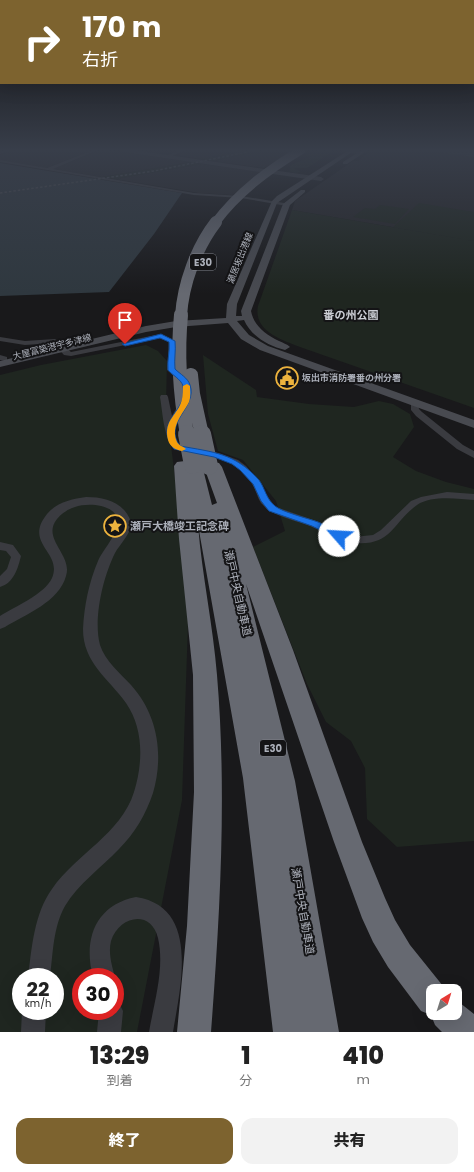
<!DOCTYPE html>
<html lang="ja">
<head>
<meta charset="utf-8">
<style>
  body { margin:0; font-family:Poppins,"Noto Sans JP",sans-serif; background:#f2f2f2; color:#222; height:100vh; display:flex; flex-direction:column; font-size:15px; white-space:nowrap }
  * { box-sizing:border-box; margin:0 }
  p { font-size:13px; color:#767676 }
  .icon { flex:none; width:22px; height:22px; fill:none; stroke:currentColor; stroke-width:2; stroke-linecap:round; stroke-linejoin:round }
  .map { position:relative; height:1032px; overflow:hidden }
  .panel { display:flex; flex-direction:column; background:#fff; flex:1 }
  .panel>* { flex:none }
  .hud { position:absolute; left:0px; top:0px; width:474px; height:84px; box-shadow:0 4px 16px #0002; background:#7d632f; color:#fff; overflow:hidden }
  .needle { width:26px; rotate:38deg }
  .fabs { position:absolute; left:426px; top:984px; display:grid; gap:8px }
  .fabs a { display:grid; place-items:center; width:36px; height:36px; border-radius:8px; background:#fff; box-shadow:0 4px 16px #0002; font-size:20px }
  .speed { position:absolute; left:12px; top:968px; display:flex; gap:8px; font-size:20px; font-weight:700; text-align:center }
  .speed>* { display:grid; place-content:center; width:52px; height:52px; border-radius:50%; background:#fff; box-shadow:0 4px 16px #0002; line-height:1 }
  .speed small { font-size:10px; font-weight:400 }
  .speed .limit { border:6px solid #d22; background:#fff; color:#111 }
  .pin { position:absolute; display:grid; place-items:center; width:34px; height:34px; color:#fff; margin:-41px -17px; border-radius:50% 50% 50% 0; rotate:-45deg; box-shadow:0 0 4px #0007 }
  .pin .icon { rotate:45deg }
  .me { position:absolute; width:44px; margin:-22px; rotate:296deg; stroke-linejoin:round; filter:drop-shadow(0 0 3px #0008) }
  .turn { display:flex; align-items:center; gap:14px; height:84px; padding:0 16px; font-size:18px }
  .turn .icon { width:52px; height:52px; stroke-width:2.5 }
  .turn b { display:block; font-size:28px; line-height:34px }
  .eta { display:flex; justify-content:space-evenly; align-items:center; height:68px; text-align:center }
  .eta b { font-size:24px; font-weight:800; line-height:28px }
  .button { display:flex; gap:8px; margin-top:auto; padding:8px 16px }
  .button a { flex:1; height:46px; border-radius:12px; background:#7d632f; color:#fff; font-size:16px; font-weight:800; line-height:46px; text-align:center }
  .button a+a { background:#f2f2f2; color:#222 }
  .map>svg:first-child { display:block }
</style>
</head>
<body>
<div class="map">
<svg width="474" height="1032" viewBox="0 0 474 1032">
  <rect width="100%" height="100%" fill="#19191b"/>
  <path fill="#252528" d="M14 150H92L46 168 0 160V155Z
    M100 150H109L191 162 102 177 53 169Z
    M187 150H246L202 159 181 156 178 154Z
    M264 150H295L264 168 214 161Z
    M371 150H474V241L292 210 295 201 353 161H358Z
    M202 164 261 172 233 195 199 193 115 179Z"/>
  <path fill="#1f2620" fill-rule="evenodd" d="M246 150H264L214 161 202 159Z
    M317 150H335L307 168H294L301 172 295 173 288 171H290V166C297 162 302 160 310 158L308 157 310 156 307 155Z
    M191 162 202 164 115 179 102 177Z
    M419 203 474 212V241L393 227Z
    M380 205 409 209 395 224 353 217 365 208 375 209Z
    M292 210 474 241V408L300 347C282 340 253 331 258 306Z
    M146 345 158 351 167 361 166 404 189 594 182 800 137 1032H0V375L41 365ZM21 977H55V1011H21ZM81 977H115V1011H81Z
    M203 355 256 390 257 397 309 404 354 407 379 401 393 404 410 414 414 427 393 457 416 471 446 482 474 489V841L397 847 367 819 365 768 351 741 326 722 307 684 253 547 285 531 276 501 243 460 218 451 208 414Z"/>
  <path fill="#2f383f" d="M426 150H474V157Z
    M0 163 182 193 154 234 109 292 0 296Z"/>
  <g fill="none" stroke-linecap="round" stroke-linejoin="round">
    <path fill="#3a3b40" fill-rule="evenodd" d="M7 150H12L0 154V152Z
      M93 150H98L53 169 194 193 241 196 290 204 287 206 241 198 194 195 0 162V160L47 168Z
      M180 150H185L170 157 166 156Z
      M161 334 176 341 177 352 175 369 186 378V382H180L167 370 169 342 160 338 71 356 64 355 53 343 25 345 0 341V337L25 341 55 339 71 352Z
      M0 355 7 357V361L0 360Z
      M161 395H167L168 397 172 416 180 402H183L187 404 174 430 177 442 180 445 219 453 238 460 246 466 259 481 269 499 276 507 319 522 342 533 354 537 373 535 381 530 411 501 421 497 447 492 474 494V500C458 499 432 495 417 505 393 522 392 546 355 543 339 542 325 532 310 526 297 521 282 518 270 511 267 510 264 506 261 503 257 497 256 490 252 484 247 477 240 469 233 465 216 454 193 454 174 449 163 435 163 414 160 397Z
      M411 401H417L419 409 422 412 463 445 474 451V458L457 449 416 416 411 410Z
      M0 542 13 545 21 556C18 568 14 583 0 587V576L7 569 11 557 6 551 0 550Z"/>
    <path fill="#3a3b40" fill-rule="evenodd" d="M122 150H133L321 177 324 179 321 181 124 152Z
      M343 150H355L364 152C359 155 346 153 343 150Z
      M86 497C105 497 124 502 131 522 132 533 120 544 115 553 103 577 93 619 100 645 105 661 120 673 131 685 158 715 164 755 153 793 146 814 135 833 119 849 101 868 78 884 65 906 53 927 53 954 50 977H28C32 947 34 914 52 889 76 854 121 834 134 792 143 763 144 729 126 703 109 679 83 663 83 629 84 606 89 582 98 561 102 551 119 532 118 522 117 504 88 502 75 507 68 509 61 514 57 519 41 539 73 555 66 576 59 602 26 614 5 627L0 629V616C14 607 45 594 52 578 63 552 23 544 47 514 57 502 72 499 86 497Z
      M136 897C201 907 180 988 173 1032H149C154 1003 165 968 158 938 151 909 119 916 111 941 108 953 112 966 115 977V978L93 977C83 940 95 905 136 897Z
      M115 1001 119 1003 123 1011 121 1032H97L99 1011H115Z
      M22 1011H46L45 1032H21Z"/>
    <path fill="#484a50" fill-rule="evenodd" d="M349 150H355L277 203 237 304 236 316H242L241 311 283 204 301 190H305V192L290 205 251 311C254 326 265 334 279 341 283 343 287 344 290 347L285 350C268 346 251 336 244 320L237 321 249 335 268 346 474 420V428L260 350 241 339 228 323 176 327 146 332 0 367V361L146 326 176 321 226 318 227 304 272 201 277 196Z
      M362 150H368L347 164H343V162Z"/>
    <path fill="#666971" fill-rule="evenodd" d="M193 460 199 461 202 465 212 505 217 503 204 467 207 463 213 462 219 463 222 467 293 650 362 842 385 898 395 920 410 945 447 991H433V1013H455V999L474 1014V1032H442L435 1025 431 1015 421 1011 388 967 373 942 362 918 334 842 246 584 295 781 339 1032H273L243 778 198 525C202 575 213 625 217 675 227 794 220 914 211 1032H177L187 926 194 792 193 675 179 539 174 466 177 462Z"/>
    <path stroke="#4d4f55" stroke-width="1.5" stroke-dasharray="2.5 2" stroke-linecap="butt" d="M0 193 154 171 257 150"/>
    <path stroke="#666971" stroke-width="9" d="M215 223C238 192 268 170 301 150"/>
    <path stroke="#666971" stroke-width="12" d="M181 316C183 284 196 248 216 222"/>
    <path stroke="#666971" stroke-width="14" d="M181 315C177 356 180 395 187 435
      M191 375 193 394 202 435"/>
    <path stroke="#666971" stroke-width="18" d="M187 434 193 465
      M202 434 209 466"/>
  </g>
  <linearGradient id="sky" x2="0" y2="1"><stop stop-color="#0e0e0f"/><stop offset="0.51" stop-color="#383e4a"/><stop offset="1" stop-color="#383e4a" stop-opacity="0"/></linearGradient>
  <rect width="474" height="294" fill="url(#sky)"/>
  <path fill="#1a73e8" stroke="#114b97" d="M161 334 175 341C176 351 174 359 175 369 180 374 188 378 190 385 198 407 162 423 180 446 213 452 235 453 259 480 265 488 266 499 275 506 282 512 307 518 318 522 326 525 334 530 343 534L344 536 343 538H336L312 526 269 511 261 501 253 484 240 470 232 464 214 457 174 449C152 421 190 410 183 386 181 379 172 375 168 370 167 360 170 352 169 342L160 338 125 346 122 344Z"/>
  <path fill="#f59e0b" d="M187 384 190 386C190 391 191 397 189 402 183 414 170 426 177 442 179 446 183 446 186 449L182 451C176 450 170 447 168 440 163 419 179 415 182 399 183 395 183 390 183 386Z"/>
  <defs>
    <g id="civic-ring" transform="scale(1.15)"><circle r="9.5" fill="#141416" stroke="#edb33e" stroke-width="1.5"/><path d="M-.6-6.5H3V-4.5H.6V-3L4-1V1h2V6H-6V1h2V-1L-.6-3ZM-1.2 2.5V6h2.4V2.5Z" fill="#edb33e"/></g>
    <g id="sight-ring" transform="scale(1.15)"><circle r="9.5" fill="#141416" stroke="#edb33e" stroke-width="1.5"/><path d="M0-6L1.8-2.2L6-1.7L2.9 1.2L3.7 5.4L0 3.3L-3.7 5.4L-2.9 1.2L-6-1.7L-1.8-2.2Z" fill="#edb33e"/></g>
  </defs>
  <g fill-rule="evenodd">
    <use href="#civic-ring" x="287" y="378"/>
    <use href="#sight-ring" x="115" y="526"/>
  </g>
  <g text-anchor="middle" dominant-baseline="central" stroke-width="4" stroke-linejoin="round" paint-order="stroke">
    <g font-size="9" fill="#acb0ba" stroke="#141416">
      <text transform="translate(240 258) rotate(-68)">瀬居坂出港線</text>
      <text transform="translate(52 347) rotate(-14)">大屋冨築港宇多津線</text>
    </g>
    <g font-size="9" font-weight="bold" fill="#acb0ba" stroke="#141416" text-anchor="start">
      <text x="302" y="378">坂出市消防署番の州分署</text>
    </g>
    <g fill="#141416" stroke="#7e8189" stroke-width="1">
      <rect x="190" y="254" width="26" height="16" rx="3"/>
      <rect x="260" y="740" width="26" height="16" rx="3"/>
    </g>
    <g font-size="10" font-weight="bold" fill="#acb0ba">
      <text x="203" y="262">E30</text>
      <text x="273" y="748">E30</text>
    </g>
    <g font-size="11" font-weight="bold" fill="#cdcfd6" stroke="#141416">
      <text x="351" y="315">番の州公園</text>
    </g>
    <g font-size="11" font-weight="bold" fill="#acb0ba" stroke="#141416" text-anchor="start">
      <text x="130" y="526">瀬戸大橋竣工記念碑</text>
    </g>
    <g font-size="11" fill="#acb0ba" stroke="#141416">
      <text transform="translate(238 593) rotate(77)">瀬戸中央自動車道</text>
      <text transform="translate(303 911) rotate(80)">瀬戸中央自動車道</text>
    </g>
  </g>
</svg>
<div class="fabs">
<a><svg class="needle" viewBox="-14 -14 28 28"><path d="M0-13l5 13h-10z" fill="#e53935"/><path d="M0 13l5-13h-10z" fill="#767676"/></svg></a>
</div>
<div class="speed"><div>22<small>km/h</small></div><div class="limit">30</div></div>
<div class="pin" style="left:125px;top:344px;background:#d93025"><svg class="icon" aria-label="arrive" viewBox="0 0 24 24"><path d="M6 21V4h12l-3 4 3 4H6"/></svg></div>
<svg class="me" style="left:339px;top:536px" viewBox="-20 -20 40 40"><circle r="19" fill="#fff"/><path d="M0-13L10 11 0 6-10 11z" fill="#1a73e8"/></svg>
<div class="hud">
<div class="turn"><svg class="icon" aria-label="right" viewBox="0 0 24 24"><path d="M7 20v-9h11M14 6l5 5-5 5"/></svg><div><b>170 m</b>右折</div></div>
</div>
</div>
<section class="panel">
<div class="eta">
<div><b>13:29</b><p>到着</p></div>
<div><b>1</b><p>分</p></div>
<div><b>410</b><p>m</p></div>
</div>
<div class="button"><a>終了</a><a>共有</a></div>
</section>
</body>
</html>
